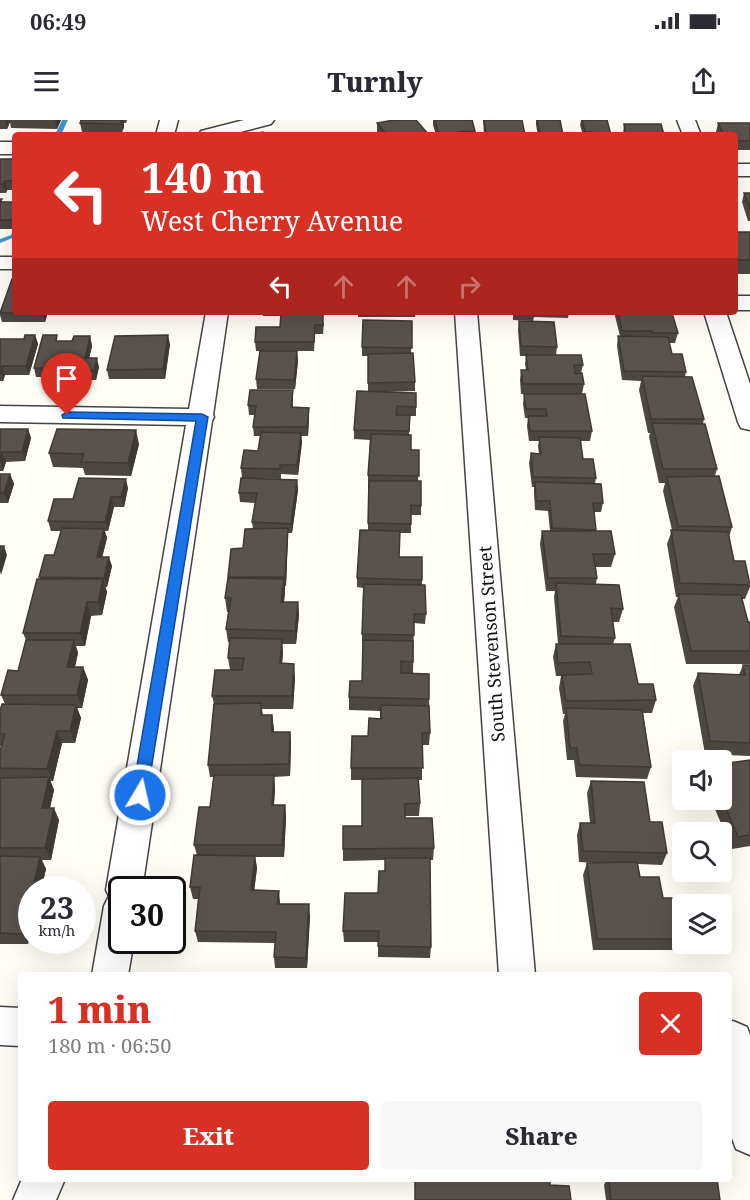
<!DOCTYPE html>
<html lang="en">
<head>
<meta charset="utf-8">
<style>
  body { margin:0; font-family:"Noto Serif",serif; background:#f7f7f7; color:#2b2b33; height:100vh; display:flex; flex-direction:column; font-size:22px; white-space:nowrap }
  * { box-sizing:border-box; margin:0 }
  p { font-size:20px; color:#7c7c81 }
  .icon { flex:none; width:33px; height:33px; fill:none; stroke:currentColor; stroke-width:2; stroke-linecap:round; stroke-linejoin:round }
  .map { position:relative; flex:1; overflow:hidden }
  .details { position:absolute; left:18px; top:852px; width:714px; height:210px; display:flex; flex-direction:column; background:#fff; border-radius:6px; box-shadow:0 6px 24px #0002 }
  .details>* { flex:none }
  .banner { position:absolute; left:12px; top:12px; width:726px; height:183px; border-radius:6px; box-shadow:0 6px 24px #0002; background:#d93025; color:#fff; overflow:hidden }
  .controls { position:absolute; left:672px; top:630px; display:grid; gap:12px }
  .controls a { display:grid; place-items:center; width:60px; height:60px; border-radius:6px; background:#fff; box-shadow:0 6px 24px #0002; font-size:30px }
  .speed { position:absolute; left:18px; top:756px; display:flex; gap:12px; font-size:30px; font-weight:700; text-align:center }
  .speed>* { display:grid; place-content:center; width:78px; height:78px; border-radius:50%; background:#fff; box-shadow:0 6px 24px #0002; line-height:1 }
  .speed small { font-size:15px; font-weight:400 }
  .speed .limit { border:3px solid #111; border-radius:9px; background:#fff; color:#111 }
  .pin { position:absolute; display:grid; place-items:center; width:51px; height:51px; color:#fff; margin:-62px -26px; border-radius:50% 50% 50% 0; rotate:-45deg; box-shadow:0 0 6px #0007 }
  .pin .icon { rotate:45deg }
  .me { position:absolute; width:66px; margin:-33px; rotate:9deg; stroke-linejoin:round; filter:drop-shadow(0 0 4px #0008) }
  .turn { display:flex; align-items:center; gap:21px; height:126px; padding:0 30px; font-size:27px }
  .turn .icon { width:78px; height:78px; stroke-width:2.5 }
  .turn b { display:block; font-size:42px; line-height:51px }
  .lanes { display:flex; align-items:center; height:57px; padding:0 30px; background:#0003; justify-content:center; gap:30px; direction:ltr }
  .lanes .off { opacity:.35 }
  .round { display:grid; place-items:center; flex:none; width:63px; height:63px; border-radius:6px; background:#f7f7f7 }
  .summary { display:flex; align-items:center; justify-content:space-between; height:102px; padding:0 30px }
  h1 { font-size:36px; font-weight:800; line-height:45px; color:#d93025 }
  .button { display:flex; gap:12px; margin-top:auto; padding:12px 30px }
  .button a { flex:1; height:69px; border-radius:6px; background:#d93025; color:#fff; font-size:24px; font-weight:800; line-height:69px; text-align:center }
  .button a+a { background:#f7f7f7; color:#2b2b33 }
  .status { display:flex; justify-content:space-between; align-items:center; height:42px; padding:0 30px; background:#fff; direction:ltr }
  .status svg { height:16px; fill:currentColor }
  header { display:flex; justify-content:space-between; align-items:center; height:78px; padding:0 30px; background:#fff; font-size:27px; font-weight:800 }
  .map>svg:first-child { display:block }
</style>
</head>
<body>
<div class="status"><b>06:49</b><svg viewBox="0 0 49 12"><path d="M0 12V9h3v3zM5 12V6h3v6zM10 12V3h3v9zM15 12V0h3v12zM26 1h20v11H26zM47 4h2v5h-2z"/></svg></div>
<header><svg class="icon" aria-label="menu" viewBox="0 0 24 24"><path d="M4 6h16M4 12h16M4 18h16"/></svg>Turnly<svg class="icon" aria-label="share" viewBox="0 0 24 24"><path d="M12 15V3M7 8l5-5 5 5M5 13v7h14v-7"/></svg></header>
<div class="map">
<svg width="750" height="1080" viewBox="0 0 750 1080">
  <rect width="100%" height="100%" fill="#fffdf5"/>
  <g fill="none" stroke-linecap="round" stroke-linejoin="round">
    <path fill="#3f96cf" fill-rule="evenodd" d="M62 0H68L61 15H55Z
      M15 110V117L0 123V119L11 115 13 111Z"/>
    <g stroke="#444" stroke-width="3">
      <path id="minor" d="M160 0H178L174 15H156Z
        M244 0H274L271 4 229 15H199L201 11Z
        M677 0H695L701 15H683Z
        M0 22H15V34H0Z
        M735 44H750V56H735Z
        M0 137H15V149H0Z
        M735 176H750V190H735Z
        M206 192H228L213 295 214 297 212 301 142 770H122V820H134L128 855H92L104 786 109 776 106 770 186 305 0 302V286L189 289Z
        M455 192H477L535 855H499Z
        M704 192H726L750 264V310L741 308 738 302Z
        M0 887 21 888V926L0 925Z
        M733 901 747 907 750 915V1035L736 1029 729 1010V903Z
        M22 1059H65L56 1080H13Z"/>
    </g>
    <use href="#minor" fill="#fff" fill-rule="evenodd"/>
  </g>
  <path fill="#4d4742" d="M0 0H61L57 9 11 8 10 2 7 9H0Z
    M81 0H127L126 3H124V7L122 12H82L80 3Z
    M433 0H472L475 11V15H436L433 5Z
    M483 0H522L525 15H484Z
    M536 0H560L563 15H538L536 5Z
    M581 0H607L611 15H583L580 5Z
    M377 3 429 15H380L377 12Z
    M718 3H750V30H735V15H717L716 12Z
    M624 4 664 15H623Z
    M0 39H15V70H7L6 73H0Z
    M744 73H750V101H748L742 82Z
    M0 79 3 82H15V109H0Z
    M735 112H750V154H735Z
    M0 191 48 192 45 202H2L0 195Z
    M56 192H106L105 195H57Z
    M262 192H311H301V194L324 203 323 214H315L314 231H297L298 241 295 269H257L256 259 260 231H256L255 222 280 207 281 196H263Z
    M358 192H416L415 197H358Z
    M513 192H569L568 198 534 197 533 201 513 200Z
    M614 192H658L678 213 675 223H669L672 234 686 252 685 257 704 299 703 304 717 349 715 356 732 407 729 417 734 441 750 463V467L745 479H742L748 502H750V544H686L674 487 678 477H676L667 424 672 410 663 371 665 363H659L649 317 650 313H648L639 270 641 261 622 260 617 226 618 216H620Z
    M412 201 411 233 415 262V271L387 272 416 273V296H410L409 315 411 330H419L418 361 421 386V395H411V413H400L399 437H422V465L426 494 425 504 414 503 413 553 429 579 430 613 429 625H422V660H419L420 683 419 696H405V698L434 728 433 740H430L431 827 430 838 378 837V822H344L343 811 378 773 385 751V740L343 741V729L362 706V660H351V648L368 616 380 599V591L349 590V577L362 561 363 524 362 523V514L363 468 357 467V458L368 410V355L370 320 354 319V310L368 271V236H362V227Z
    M519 201 557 227 556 235 583 245 581 253 584 264 582 274H521L520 260 521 250H526L525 244 526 236H520L518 210Z
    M35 215 38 224 29 255H5L3 261H0V219H24Z
    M90 216 92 226 89 238 99 247 96 260 59 261 58 257H36L34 248 59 221H72Z
    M170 224 165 259H109L107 250Z
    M293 270V287L309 288V297L308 316H301L302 322 298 355 281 354V359L242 358 241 348 258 331 260 316H254L253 307 255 295H249L248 285Z
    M524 274 592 311 590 321H581L583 339 596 358 595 364 603 383 601 392H594L595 411 615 434 611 447H596L597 458 596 464 623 489 619 502H613L615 518 613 524 638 564 656 580 652 593H643L651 647 647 659 576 657 574 640H567L563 601 565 594H563L559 568 561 556H556L553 537 556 524H558L554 477 555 471H546L540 424 542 411H550L548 391 535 390 534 372V367H532L529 343 531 333 539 334 538 326 539 321H529L527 306 528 298H525L523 284Z
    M0 309H28L31 318 25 341 6 342 3 351H0Z
    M139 324 131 356 85 355 83 348 53 347 49 333Z
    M0 354H10L14 364 8 383H0Z
    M297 360 298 370 292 413H288L286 466H285V473L284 482H298L299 495 296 524H282L283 532 282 544 295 557 293 589H262L263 595 274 608V612H290L291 624 290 656 274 657 275 668 274 685H285L286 697 284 737H255L257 748 254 770 280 782V784L310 796 307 848H275L274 837 275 823 198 822 195 811 198 779H193L190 767 197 735 194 725 210 687 214 657H210L208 645 214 584 212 576 230 550 228 538 230 522H228L226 509 228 492H227L225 478 243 428 253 409 252 402 255 383 240 382 239 373Z
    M128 368 124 387H114L108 411H105L107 418 102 437 112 446 107 467H105L107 472 102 495 91 496 85 526H76L78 533 75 547H83L88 560 82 588H77L81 598 75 623H62L53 661H50L54 670 50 688 59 700 51 740H42L46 749 41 770H32L28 824H0V631L1 626H0V591L5 584 1 575 18 551 26 520 23 513 40 459 39 457 54 435 61 411H51L48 401 73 379Z
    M743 545H750V636L705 634 693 566 698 553 739 555Z
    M750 640V726L732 729 711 680H722Z
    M591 661 667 733 662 745 638 744 640 757 663 778 682 804 683 824 680 830H593L583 755 587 743H598L579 742 577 715 580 703H590L587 673Z
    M177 1059H268V1062Z
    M607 1059H717L720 1080H606L604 1065Z"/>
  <path fill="#3f3936" d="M5 0H9L10 2 7 9Z
    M55 0H61L57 9Z
    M122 0H123L124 7 122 12 121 4Z
    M5 61 7 70 6 73 3 64Z
    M43 192H48L45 202 42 193Z
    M35 215 38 224 29 255 26 246Z
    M168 215 170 224 165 259 163 249Z
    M90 216 92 226 87 247 85 238Z
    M297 231 298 241 295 269 294 260Z
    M97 238 99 247 96 260 94 251Z
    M2 246 5 255 3 261 0 251Z
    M309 288V297L308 316 307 307Z
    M28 309 31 318 25 341 22 332Z
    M136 310 139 324 131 356 128 343Z
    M301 313 302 322 298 355 297 345Z
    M2 332 6 342 3 351 0 342Z
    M10 354 14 364 8 383 4 373Z
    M126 359 128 368 124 387 121 377Z
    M297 360 298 370 292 413 291 404Z
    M111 377 114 387 108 411 105 402Z
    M288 408V418L286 466 285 457Z
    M104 409 107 418 100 446 97 437Z
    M4 426 7 435 1 455 0 451V438Z
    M109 437 112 446 107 467 104 458Z
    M103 459 107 472 102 495 98 482Z
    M284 459 285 473 282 495 281 482Z
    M87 482 91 496 85 526 80 513Z
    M298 482 299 495 296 524 295 511Z
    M282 519 283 532 281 557 280 543Z
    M74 520 78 533 72 560 67 547Z
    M294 544 295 557 293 589 292 576Z
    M83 547 88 560 82 588 77 575Z
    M76 585 81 598 75 623 70 611Z
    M272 595 274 608 273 625 272 612Z
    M57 611 62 623 53 661 47 649Z
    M290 612 291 624 290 656 289 644Z
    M274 655 275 668 273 698 272 685Z
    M49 657 54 670 47 700 42 688Z
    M285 685 286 697 284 737 282 725Z
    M54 688 59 700 51 740 45 728Z
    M255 736 257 748 253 781 251 770Z
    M40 737 46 749 41 770H32Z
    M279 771 280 782 279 795 277 784Z
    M32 774V809L28 824 22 814Z
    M309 784 310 796 307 848 306 838Z"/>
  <path fill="#5a524d" stroke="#3f3936" stroke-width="1.5" d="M81 0H122L121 4 80 3Z
    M394 0H416L429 15H387L377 3Z
    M435 0H472L475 11 459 12 460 15H439Z
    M484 0H522L525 15H486Z
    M537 0H560L563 15H545V13H540Z
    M582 0H607L611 15H592V12H585Z
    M718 3H750V21H735V15H724Z
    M624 4H661L664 15H626Z
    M263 12 265 15H250Z
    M0 39H15V61H5L3 64H0Z
    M744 73H750V88Z
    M0 79H2L0 82H15V100H0Z
    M735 112H750V140H735Z
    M12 159H15V192H43L42 193H0Z
    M618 192 672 193 678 213H653L652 211H622Z
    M281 194H323V205H315L314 222H255L256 207H280Z
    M363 200 412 201V228L362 227Z
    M519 201 554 202 557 227 521 226Z
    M25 215H35L26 246H2L0 251V219H24Z
    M43 215H57L56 221H72L74 216H90L85 238H97L94 251H57V248H34Z
    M168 215 163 249 107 250 115 216Z
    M618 216 668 217 672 234H682L686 252 624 251Z
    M260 231H297L294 260 256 259Z
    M413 233 415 262 368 263V234Z
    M526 235H581L583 245H574L575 254 582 253 584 264H523L521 250H528Z
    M642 256 692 257 704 299H651Z
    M250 270H293L291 287 309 288 307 307H253L256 286 248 285Z
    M357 271 416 273V287L397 286 396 295H410L409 311 354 310Z
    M524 274H585L592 311H530L528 296H547L546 289H526Z
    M652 303 705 304 717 349H663Z
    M0 309H28L22 332H2L0 341Z
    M57 309 136 310 128 343 81 342 84 334 49 333Z
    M261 312 301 313 297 345H280V349L241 348 244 330 258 331Z
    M371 314 411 315V330H419V356L368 355Z
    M539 317 580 318 583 339H593L596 358 533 357 531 333 541 334Z
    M0 354H10L4 373H0Z
    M719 356 732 407 678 406 667 357Z
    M79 358 126 359 121 377H111L105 402 48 401 54 379H73Z
    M241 358 297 360 291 404 252 402 257 373H239Z
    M369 361H421V386L411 385V404L368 403Z
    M535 362 601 364 603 383H593L596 410 552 408 550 381H536Z
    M62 408 104 409 97 437H109L104 458 39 457 45 435H54Z
    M288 408 285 457H228L231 429 243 428 245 409Z
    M360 410 400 411 399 437H422V460L357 458Z
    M671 410 728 412 734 441H745L750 465 680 463Z
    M542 411H611L615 434H593L597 458H548Z
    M0 426H4L0 438Z
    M228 458 284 459 281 482H298L295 511 226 509 231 478H225Z
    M37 459H103L98 482H87L80 513H23Z
    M556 463 619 465 623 489 611 488 615 518 561 516Z
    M364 464 425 465 426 494H414V515L362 514Z
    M678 474 741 475 748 502H750V531H691Z
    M230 518 282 519 280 543 294 544 292 576H212L215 550H242L244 538H228Z
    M26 520H74L67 547H83L77 575H1L8 550 18 551Z
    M363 520 413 521V542L401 541V553L429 554V579L349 577 350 561H362Z
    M556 524H630L638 564H653L656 580 566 581 562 555 592 554 590 542 558 543Z
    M743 545H750V623L710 621 698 553 745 555Z
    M261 583V595H272V612H290L289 644 208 645 214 584Z
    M2 584 76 585 70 611H57L47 649 0 648V631L5 614H0V591Z
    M381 585 429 586 430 613H422L423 648H351L352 616H368L369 598 381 599Z
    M566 588 642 590 651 647 579 645 577 628H570Z
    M750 640V715L738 717 722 679V644Z
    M214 655H274L272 685H285L282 725H194L199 687H210Z
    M49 657 42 688H54L45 728H0V658Z
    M418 658 420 683 405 684V698H432L434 728 343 729V706H362V659Z
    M591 661 644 662 650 702H662L667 733 583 731 580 703H595Z
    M194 735 255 736 251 770 279 771 277 784H309L306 838 274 837 276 812 195 811 200 767H190Z
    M0 736 40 737 32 770V774L22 814 0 813Z
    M385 738H430L431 827 378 826 379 811H343L345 773H378L379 751H385Z
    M637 742 640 757H659L663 778H678L682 804V819H597L587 743Z
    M415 1059H550V1065L569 1066 571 1080H415Z
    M609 1059H717L720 1080H611Z"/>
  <path fill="#1a73e8" stroke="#114b97" stroke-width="1.5" d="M67 292 202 294 208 297 147 675 145 680 140 682 135 680 132 675 196 301 63 298 62 295Z"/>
  <g text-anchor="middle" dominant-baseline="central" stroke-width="6" stroke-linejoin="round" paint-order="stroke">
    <g font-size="18" fill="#111" stroke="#fff">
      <text transform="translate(491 524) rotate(-94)">South Stevenson Street</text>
    </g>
  </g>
</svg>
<div class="controls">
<a><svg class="icon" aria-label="sound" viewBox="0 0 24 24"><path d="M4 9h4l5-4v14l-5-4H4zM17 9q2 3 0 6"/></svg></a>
<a><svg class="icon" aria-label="search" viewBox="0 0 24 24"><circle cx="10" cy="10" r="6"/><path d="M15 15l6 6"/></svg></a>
<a><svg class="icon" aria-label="layers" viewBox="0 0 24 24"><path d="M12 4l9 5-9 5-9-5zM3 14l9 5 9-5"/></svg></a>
</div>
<div class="speed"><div>23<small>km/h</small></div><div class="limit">30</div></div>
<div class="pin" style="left:67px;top:295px;background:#d93025"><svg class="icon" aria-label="arrive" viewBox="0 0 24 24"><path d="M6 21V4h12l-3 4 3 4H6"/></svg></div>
<svg class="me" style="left:140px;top:675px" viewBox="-20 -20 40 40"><circle r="17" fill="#1a73e8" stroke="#fff" stroke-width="3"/><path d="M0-11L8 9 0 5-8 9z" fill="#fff"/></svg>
<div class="banner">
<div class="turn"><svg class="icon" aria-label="left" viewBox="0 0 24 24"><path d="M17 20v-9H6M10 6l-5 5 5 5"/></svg><div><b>140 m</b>West Cherry Avenue</div></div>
<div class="lanes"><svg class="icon" aria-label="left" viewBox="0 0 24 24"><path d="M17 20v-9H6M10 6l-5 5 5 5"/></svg><svg class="icon off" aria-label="ahead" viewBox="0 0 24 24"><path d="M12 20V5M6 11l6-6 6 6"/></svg><svg class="icon off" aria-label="ahead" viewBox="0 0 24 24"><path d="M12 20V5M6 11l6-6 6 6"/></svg><svg class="icon off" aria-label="right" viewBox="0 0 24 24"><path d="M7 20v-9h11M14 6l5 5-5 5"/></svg></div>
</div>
<section class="details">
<div class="summary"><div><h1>1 min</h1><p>180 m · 06:50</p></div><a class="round" style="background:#d93025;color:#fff"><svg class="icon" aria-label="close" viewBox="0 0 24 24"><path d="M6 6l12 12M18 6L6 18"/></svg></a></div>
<div class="button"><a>Exit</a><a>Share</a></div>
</section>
</div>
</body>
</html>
